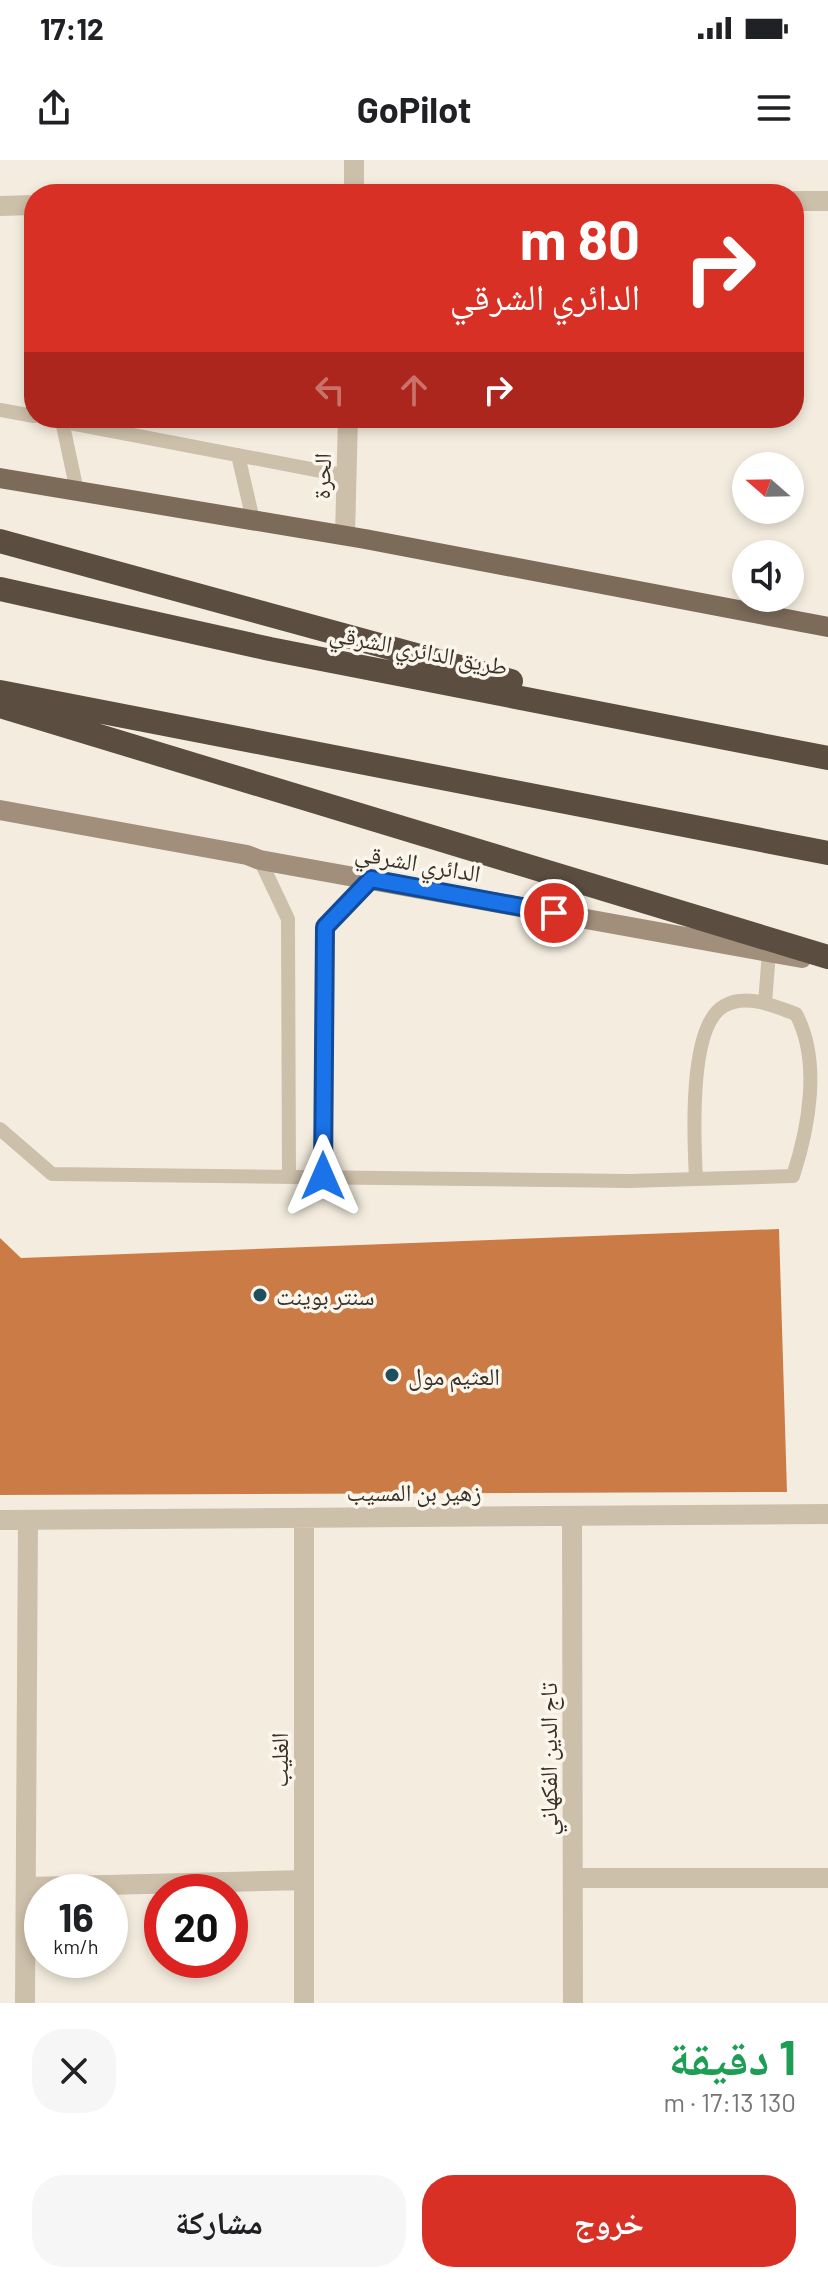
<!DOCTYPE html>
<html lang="ar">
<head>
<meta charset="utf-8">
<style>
  body { margin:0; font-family:Barlow,"Noto Naskh Arabic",sans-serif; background:#f6f6f6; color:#202124; direction:rtl; height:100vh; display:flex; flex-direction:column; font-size:30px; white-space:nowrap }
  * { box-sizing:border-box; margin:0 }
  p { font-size:26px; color:#757577 }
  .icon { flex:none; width:44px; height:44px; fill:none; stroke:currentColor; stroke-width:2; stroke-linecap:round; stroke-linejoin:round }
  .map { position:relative; height:1843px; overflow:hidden; direction:ltr }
  .side { display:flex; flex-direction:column; background:#fff; flex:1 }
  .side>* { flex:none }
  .hud { position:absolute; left:24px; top:24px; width:780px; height:244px; border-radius:32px; box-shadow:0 4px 12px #0003; direction:rtl; background:#d93025; color:#fff; overflow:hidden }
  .needle { width:52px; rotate:290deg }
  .controls { position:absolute; left:732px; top:292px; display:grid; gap:16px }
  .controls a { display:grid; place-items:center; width:72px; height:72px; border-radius:50%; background:#fff; box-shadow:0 4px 12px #0003; font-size:40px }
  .speed { position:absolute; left:24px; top:1714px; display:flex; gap:16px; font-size:40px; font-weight:700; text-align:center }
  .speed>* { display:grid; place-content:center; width:104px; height:104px; border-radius:50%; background:#fff; box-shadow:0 4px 12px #0003; line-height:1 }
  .speed small { font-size:20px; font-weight:400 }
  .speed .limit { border:12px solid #d22; background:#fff; color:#111 }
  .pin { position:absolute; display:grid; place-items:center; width:68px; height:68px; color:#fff; margin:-34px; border:4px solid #fff; border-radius:50%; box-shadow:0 2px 8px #0007 }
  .me { position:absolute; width:88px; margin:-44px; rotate:0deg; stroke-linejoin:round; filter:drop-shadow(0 0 6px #0008) }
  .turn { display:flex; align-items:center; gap:28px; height:168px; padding:0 32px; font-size:36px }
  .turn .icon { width:104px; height:104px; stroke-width:2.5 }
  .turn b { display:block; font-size:56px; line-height:68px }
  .lanes { display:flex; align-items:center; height:76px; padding:0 32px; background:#0003; justify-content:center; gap:40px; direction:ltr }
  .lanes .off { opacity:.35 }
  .round { display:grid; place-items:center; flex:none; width:84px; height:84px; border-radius:32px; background:#f6f6f6 }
  .summary { display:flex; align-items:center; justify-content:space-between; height:136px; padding:0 32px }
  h1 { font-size:48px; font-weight:700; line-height:60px; color:#1e9e55 }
  .cta { display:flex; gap:16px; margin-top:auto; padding:16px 32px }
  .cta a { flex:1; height:92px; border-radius:32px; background:#d93025; color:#fff; font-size:32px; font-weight:700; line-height:92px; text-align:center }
  .cta a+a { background:#f6f6f6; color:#202124 }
  .status { display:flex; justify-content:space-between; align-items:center; height:56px; padding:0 40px; background:#fff; direction:ltr }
  .status svg { height:22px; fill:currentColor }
  header { display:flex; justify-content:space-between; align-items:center; height:104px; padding:0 32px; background:#fff; font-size:36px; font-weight:700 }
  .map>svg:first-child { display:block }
</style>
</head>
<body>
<div class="status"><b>17:12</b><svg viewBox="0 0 49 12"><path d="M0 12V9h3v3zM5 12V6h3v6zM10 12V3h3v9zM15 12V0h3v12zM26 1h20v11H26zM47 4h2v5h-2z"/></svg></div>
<header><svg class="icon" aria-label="menu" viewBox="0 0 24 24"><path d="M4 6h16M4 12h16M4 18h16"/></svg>GoPilot<svg class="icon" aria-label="share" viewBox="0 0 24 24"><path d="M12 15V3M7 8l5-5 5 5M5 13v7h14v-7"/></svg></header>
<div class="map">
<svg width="828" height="1843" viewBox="0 0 828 1843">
  <rect width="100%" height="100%" fill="#f4eddf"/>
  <path fill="#cb7c46" d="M779 1069 787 1332 0 1335V1078L21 1098Z"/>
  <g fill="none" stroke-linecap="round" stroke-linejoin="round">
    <path stroke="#cdc0aa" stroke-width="14" d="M0 250 34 256
      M44 258 347 316
      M62 261 77 331
      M238 295 253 360
      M260 700 288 759 289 1017
      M765 843 769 792
      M0 969 52 1014 629 1021 793 1016C809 967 821 901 796 854 774 846 746 833 724 846 688 866 694 981 696 1019
      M323 1016 325 767 371 719"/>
    <path stroke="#cdc0aa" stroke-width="20" d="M354 34V0
      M794 41H828
      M0 46 34 45
      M345 375 348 258
      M572 1356 573 1843
      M304 1358V1843
      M0 1360 828 1354
      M573 1718H828
      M26 1727 304 1720
      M25 1843 28 1360"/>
    <path stroke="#a18f7b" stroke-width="20" d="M0 650 247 695 260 700 802 798"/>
    <path stroke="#7d6b5a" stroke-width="20" d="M0 318 365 379 828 467"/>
    <path stroke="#5b4d40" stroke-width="24" d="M0 381 511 521
      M0 429 270 489 828 598
      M0 532 828 693
      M0 546 828 797"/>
  </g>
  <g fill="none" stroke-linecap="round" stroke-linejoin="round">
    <g stroke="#114b97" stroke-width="20">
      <path id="route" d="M323 1016 325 767 371 719 554 753"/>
    </g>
    <use href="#route" stroke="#1a73e8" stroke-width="14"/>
  </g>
  <g fill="#1d4f5e" stroke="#fbf6ec" stroke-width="3">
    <circle cx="260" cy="1135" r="8"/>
    <circle cx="392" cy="1215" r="8"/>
  </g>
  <g text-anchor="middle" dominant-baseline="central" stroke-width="7" stroke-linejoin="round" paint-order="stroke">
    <g font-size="24" fill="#3a322a" stroke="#fbf6ec">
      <text transform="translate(321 316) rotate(-88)">الحرة</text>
      <text transform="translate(419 489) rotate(11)">طريق الدائري الشرقي</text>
      <text transform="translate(418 702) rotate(10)">الدائري الشرقي</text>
      <text x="414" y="1331">زهير بن المسيب</text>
      <text transform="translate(547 1599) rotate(-90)">تاج الدين الفكهاني</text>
      <text transform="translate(278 1600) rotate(-90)">الغليب</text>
    </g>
    <g font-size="24" fill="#3a322a" stroke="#fbf6ec" text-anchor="start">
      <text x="276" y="1135">سنتر بوينت</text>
      <text x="408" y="1215">العثيم مول</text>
    </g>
  </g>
</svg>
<div class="controls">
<a><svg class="needle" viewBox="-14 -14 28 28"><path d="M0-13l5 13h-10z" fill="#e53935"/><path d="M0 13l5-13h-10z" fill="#757577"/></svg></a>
<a><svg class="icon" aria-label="sound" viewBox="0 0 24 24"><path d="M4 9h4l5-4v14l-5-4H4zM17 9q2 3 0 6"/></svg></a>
</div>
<div class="speed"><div>16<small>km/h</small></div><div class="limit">20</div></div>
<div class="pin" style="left:554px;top:753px;background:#d93025"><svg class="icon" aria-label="arrive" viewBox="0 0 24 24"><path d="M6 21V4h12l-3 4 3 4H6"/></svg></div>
<svg class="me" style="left:323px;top:1016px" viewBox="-20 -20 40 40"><path d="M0-17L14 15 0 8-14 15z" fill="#1a73e8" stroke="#fff" stroke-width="4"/></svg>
<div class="hud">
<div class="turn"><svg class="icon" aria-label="right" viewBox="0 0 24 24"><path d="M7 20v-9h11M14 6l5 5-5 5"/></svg><div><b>80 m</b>الدائري الشرقي</div></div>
<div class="lanes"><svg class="icon off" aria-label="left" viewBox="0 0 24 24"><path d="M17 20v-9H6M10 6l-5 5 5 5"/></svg><svg class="icon off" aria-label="ahead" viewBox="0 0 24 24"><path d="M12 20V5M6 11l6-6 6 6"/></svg><svg class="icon" aria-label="right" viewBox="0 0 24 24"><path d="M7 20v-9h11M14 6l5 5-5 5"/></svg></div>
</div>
</div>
<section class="side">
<div class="summary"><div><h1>1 دقيقة</h1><p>130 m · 17:13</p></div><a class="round"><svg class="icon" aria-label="close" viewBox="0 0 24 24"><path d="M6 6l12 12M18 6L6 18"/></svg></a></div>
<div class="cta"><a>خروج</a><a>مشاركة</a></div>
</section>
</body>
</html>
